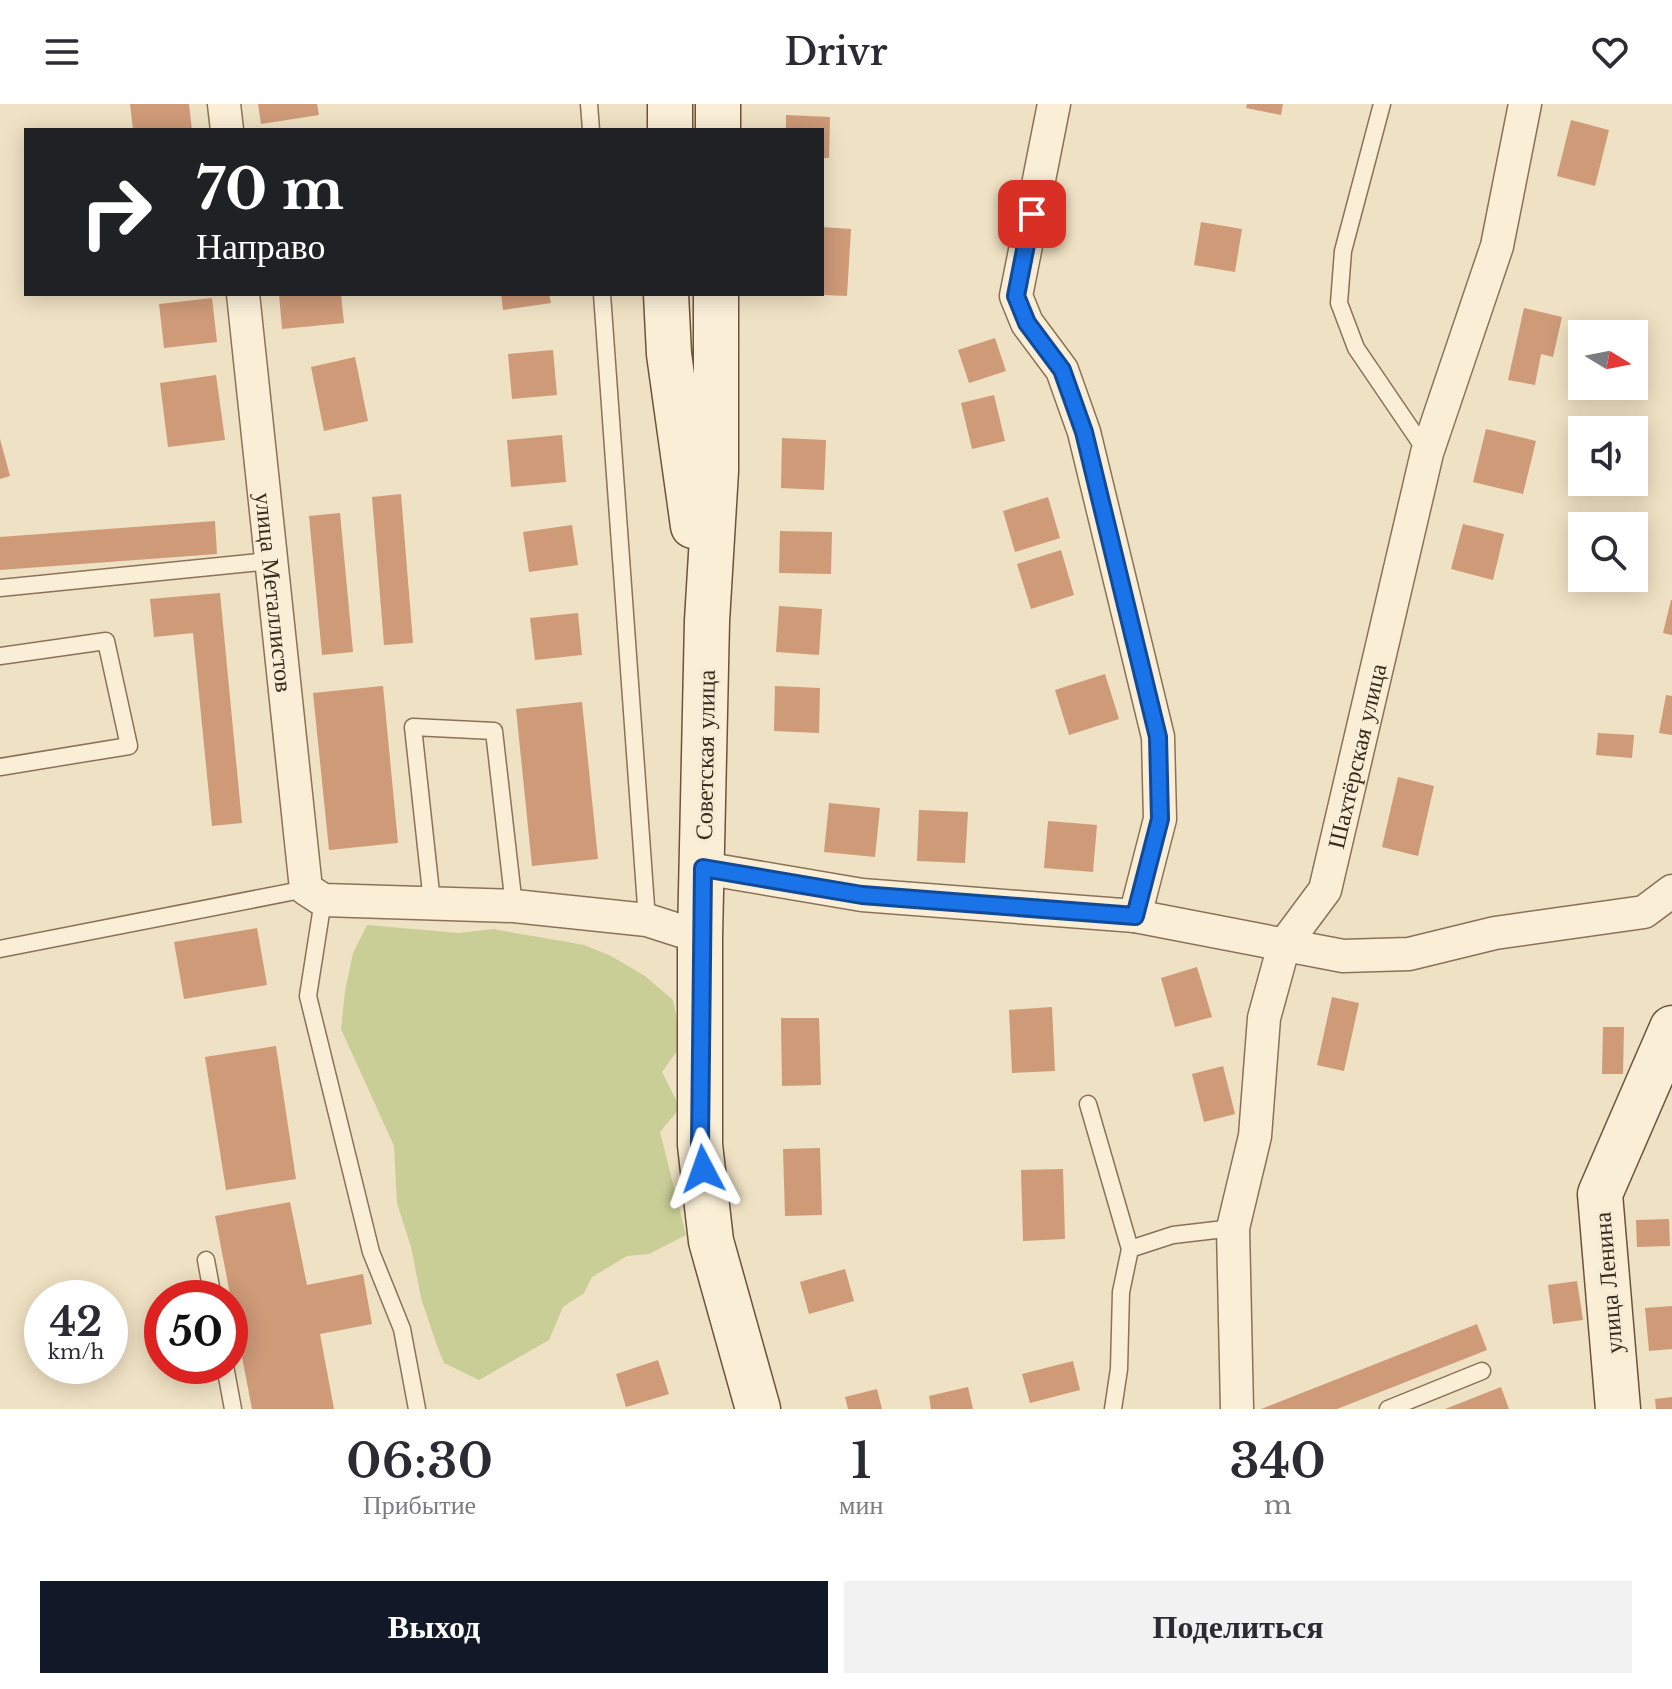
<!DOCTYPE html>
<html lang="ru">
<head>
<meta charset="utf-8">
<style>
  body { margin:0; font-family:"Libre Baskerville",serif; background:#f2f2f3; color:#2b2b33; height:100vh; display:flex; flex-direction:column; font-size:30px; white-space:nowrap }
  * { box-sizing:border-box; margin:0 }
  p { font-size:26px; color:#7c7c81 }
  .icon { flex:none; width:44px; height:44px; fill:none; stroke:currentColor; stroke-width:2; stroke-linecap:round; stroke-linejoin:round }
  .map { position:relative; height:1305px; overflow:hidden }
  .side { display:flex; flex-direction:column; background:#fff; flex:1 }
  .side>* { flex:none }
  .banner { position:absolute; left:24px; top:24px; width:800px; height:168px; border-radius:0px; box-shadow:0 4px 20px #0003; background:#202124; color:#fff; overflow:hidden }
  .needle { width:52px; rotate:100deg }
  .tools { position:absolute; left:1568px; top:216px; display:grid; gap:16px }
  .tools a { display:grid; place-items:center; width:80px; height:80px; border-radius:0px; background:#fff; box-shadow:0 4px 20px #0003; font-size:40px }
  .speed { position:absolute; left:24px; top:1176px; display:flex; gap:16px; font-size:40px; font-weight:700; text-align:center }
  .speed>* { display:grid; place-content:center; width:104px; height:104px; border-radius:50%; background:#fff; box-shadow:0 4px 20px #0003; line-height:1 }
  .speed small { font-size:20px; font-weight:400 }
  .speed .limit { border:12px solid #d22; background:#fff; color:#111 }
  .pin { position:absolute; display:grid; place-items:center; width:68px; height:68px; color:#fff; margin:-34px; border-radius:16px; box-shadow:0 4px 12px #0006 }
  .me { position:absolute; width:88px; margin:-44px; rotate:356deg; stroke-linejoin:round; filter:drop-shadow(0 0 6px #0008) }
  .turn { display:flex; align-items:center; gap:28px; height:168px; padding:0 40px; font-size:36px }
  .turn .icon { width:104px; height:104px; stroke-width:2.5 }
  .turn b { display:block; font-size:56px; line-height:68px }
  .eta { display:flex; justify-content:space-evenly; align-items:center; height:136px; text-align:center }
  .eta b { font-size:48px; font-weight:600; line-height:56px }
  .primary-button { display:flex; gap:16px; margin-top:auto; padding:16px 40px }
  .primary-button a { flex:1; height:92px; border-radius:0px; background:#111827; color:#fff; font-size:32px; font-weight:600; line-height:92px; text-align:center }
  .primary-button a+a { background:#f2f2f3; color:#2b2b33 }
  header { display:flex; justify-content:space-between; align-items:center; height:104px; padding:0 40px; background:#fff; font-size:36px; font-weight:600 }
  .map>svg:first-child { display:block }
</style>
</head>
<body>
<header><svg class="icon" aria-label="menu" viewBox="0 0 24 24"><path d="M4 6h16M4 12h16M4 18h16"/></svg>Drivr<svg class="icon" aria-label="heart" viewBox="0 0 24 24"><path d="M12 20l-8-8c-3-5 5-10 8-4 3-6 11-1 8 4z"/></svg></header>
<div class="map">
<svg width="1672" height="1305" viewBox="0 0 1672 1305">
  <rect width="100%" height="100%" fill="#efe1c3"/>
  <path fill="#c8ce96" d="M367 821 459 829 493 825 584 841 611 852 645 872 673 896 682 940 662 968 680 1004 660 1028 686 1131 649 1150 627 1152 592 1173 584 1189 563 1203 549 1236 479 1276 444 1259 437 1242 421 1194 411 1143 397 1099 394 1042 341 925 345 887 353 849Z"/>
  <path fill="#ce9a78" d="M130 0H189L192 26H133Z
    M258 0H317L319 11 261 20Z
    M1247 0H1283L1281 11 1246 4Z
    M786 11 830 13 829 54H822V26H786Z
    M1571 16 1609 26 1595 82 1557 72Z
    M1201 118 1242 125 1235 168 1194 161Z
    M822 123 851 125 847 192 822 191Z
    M279 190H341L344 219 282 225Z
    M501 190H549L551 199 503 206Z
    M212 194 217 238 164 244 159 200Z
    M1524 204 1562 213 1553 253 1541 250 1535 281 1508 276Z
    M995 234 1006 267 969 279 958 246Z
    M553 246 557 291 512 295 508 250Z
    M355 253 368 317 324 327 311 263Z
    M216 271 225 336 168 343 160 279Z
    M994 291 1005 337 972 345 961 299Z
    M1486 325 1536 337 1523 390 1473 378Z
    M562 331 566 378 511 383 507 336Z
    M782 334 826 336 824 386 781 384Z
    M0 335 10 372 0 375Z
    M401 390 413 539 384 541 372 393Z
    M1048 393 1060 434 1015 448 1003 407Z
    M340 409 353 548 322 551 309 412Z
    M215 417 217 450 0 466V433Z
    M1463 420 1504 430 1493 476 1451 465Z
    M572 421 578 461 529 468 523 428Z
    M780 427 832 428 831 470 779 469Z
    M1061 446 1074 491 1031 505 1017 460Z
    M220 489 242 719 212 722 193 529 154 533 150 495Z
    M1671 496H1672V531L1663 529Z
    M779 502 822 505 819 551 776 548Z
    M578 509 582 551 535 556 530 514Z
    M1105 570 1119 615 1069 631 1055 586Z
    M383 582 398 739 329 746 313 589Z
    M775 582 820 584 819 629 774 627Z
    M1666 591 1672 592V631L1659 629Z
    M582 598 598 755 532 762 516 605Z
    M1598 629 1634 631 1632 654 1596 651Z
    M1398 673 1434 682 1418 752 1382 743Z
    M829 699 880 704 875 753 824 748Z
    M919 706 968 708 965 759 917 757Z
    M1048 717 1097 721 1093 768 1044 764Z
    M257 824 267 881 184 895 174 838Z
    M1197 863 1212 913 1175 923 1161 874Z
    M1332 893 1359 899 1344 967 1317 961Z
    M1052 903 1055 967 1012 969 1009 906Z
    M781 914H819L821 981 782 982Z
    M1603 923H1624L1623 970H1602Z
    M276 942 296 1075 226 1086 205 953Z
    M1223 962 1235 1010 1204 1018 1192 970Z
    M820 1044 822 1111 785 1112 783 1045Z
    M1063 1065 1065 1135 1023 1137 1021 1066Z
    M290 1098 307 1181 363 1170 372 1220 320 1230 334 1305H252L215 1112Z
    M1669 1115 1670 1142 1637 1143 1636 1116Z
    M845 1165 854 1197 809 1210 800 1178Z
    M1577 1177 1583 1216 1553 1220 1548 1181Z
    M1672 1202V1245L1649 1247 1645 1204Z
    M1477 1220 1487 1246 1337 1305H1261Z
    M658 1256 669 1290 626 1303 616 1270Z
    M1073 1257 1080 1286 1030 1299 1022 1270Z
    M968 1283 973 1305H931L929 1292Z
    M1501 1283 1509 1305H1445Z
    M877 1285 882 1305H848L845 1293Z
    M1672 1293V1305H1656L1655 1295Z"/>
  <g fill="none" stroke-linecap="round" stroke-linejoin="round">
    <g stroke="#8a7259" stroke-width="19">
      <path id="lane" d="M589 0 591 26
        M1382 0 1343 147 1339 199 1356 244 1426 347
        M602 190 647 816
        M0 484 270 457
        M0 552 106 537 129 642 0 663
        M323 796 308 892 371 1148 402 1225 417 1305
        M432 798 413 623 494 627 514 802
        M0 845 306 785
        M1088 1000 1130 1145 1121 1188 1119 1265 1113 1305
        M1130 1145 1173 1131 1233 1124
        M206 1156 213 1194
        M225 1262 233 1305
        M1388 1305 1482 1267"/>
    </g>
    <g stroke="#8a7259" stroke-width="35">
      <g id="street">
        <path d="M224 0 227 26"/>
        <path d="M1054 0 1016 192 1027 219 1062 266 1084 328 1158 633 1160 715 1135 812"/>
        <path id="s1" d="M243 190 306 785 323 796 514 802 647 816 700 833"/>
        <path d="M703 764 862 791 1135 812 1343 852 1409 850 1495 829 1644 808 1672 787"/>
        <path id="s2" d="M1237 1305 1233 1124 1255 1032 1264 914 1284 841 1325 786 1427 349 1497 142 1525 0"/>
      </g>
    </g>
    <g stroke="#6c533c" stroke-width="47">
      <path id="secondary" d="M670 26V0
        M718 26V0
        M666 190 669 250 693 422
        M716 190V367L707 517 700 833V1041L711 1137 758 1305
        M1618 1305 1600 1090 1672 924"/>
    </g>
    <use href="#lane" stroke="#faeed6" stroke-width="16"/>
    <use href="#street" stroke="#faeed6" stroke-width="32"/>
    <use href="#secondary" stroke="#faeed6" stroke-width="44"/>
  </g>
  <g fill="none" stroke-linecap="round" stroke-linejoin="round">
    <g stroke="#114b97" stroke-width="20">
      <path id="route" d="M703 1065 700 1041 703 764 862 791 1135 812 1160 715 1158 633 1084 328 1062 266 1027 219 1016 192 1032 110"/>
    </g>
    <use href="#route" stroke="#1a73e8" stroke-width="14"/>
  </g>
  <g text-anchor="middle" dominant-baseline="central" stroke-width="6" stroke-linejoin="round" paint-order="stroke">
    <g font-size="24" fill="#392b1e" stroke="#f6ebd3">
      <text stroke="none"><textPath href="#s1" startOffset="300">улица Металлистов</textPath></text>
      <text transform="translate(705 651) rotate(-89)">Советская улица</text>
      <text stroke="none"><textPath href="#s2" startOffset="676">Шахтёрская улица</textPath></text>
      <text transform="translate(1608 1179) rotate(-95)">улица Ленина</text>
    </g>
  </g>
</svg>
<div class="tools">
<a><svg class="needle" viewBox="-14 -14 28 28"><path d="M0-13l5 13h-10z" fill="#e53935"/><path d="M0 13l5-13h-10z" fill="#7c7c81"/></svg></a>
<a><svg class="icon" aria-label="sound" viewBox="0 0 24 24"><path d="M4 9h4l5-4v14l-5-4H4zM17 9q2 3 0 6"/></svg></a>
<a><svg class="icon" aria-label="search" viewBox="0 0 24 24"><circle cx="10" cy="10" r="6"/><path d="M15 15l6 6"/></svg></a>
</div>
<div class="speed"><div>42<small>km/h</small></div><div class="limit">50</div></div>
<div class="pin" style="left:1032px;top:110px;background:#d93025"><svg class="icon" aria-label="arrive" viewBox="0 0 24 24"><path d="M6 21V4h12l-3 4 3 4H6"/></svg></div>
<svg class="me" style="left:703px;top:1065px" viewBox="-20 -20 40 40"><path d="M0-17L14 15 0 8-14 15z" fill="#1a73e8" stroke="#fff" stroke-width="4"/></svg>
<div class="banner">
<div class="turn"><svg class="icon" aria-label="right" viewBox="0 0 24 24"><path d="M7 20v-9h11M14 6l5 5-5 5"/></svg><div><b>70 m</b>Направо</div></div>
</div>
</div>
<section class="side">
<div class="eta">
<div><b>06:30</b><p>Прибытие</p></div>
<div><b>1</b><p>мин</p></div>
<div><b>340</b><p>m</p></div>
</div>
<div class="primary-button"><a>Выход</a><a>Поделиться</a></div>
</section>
</body>
</html>
